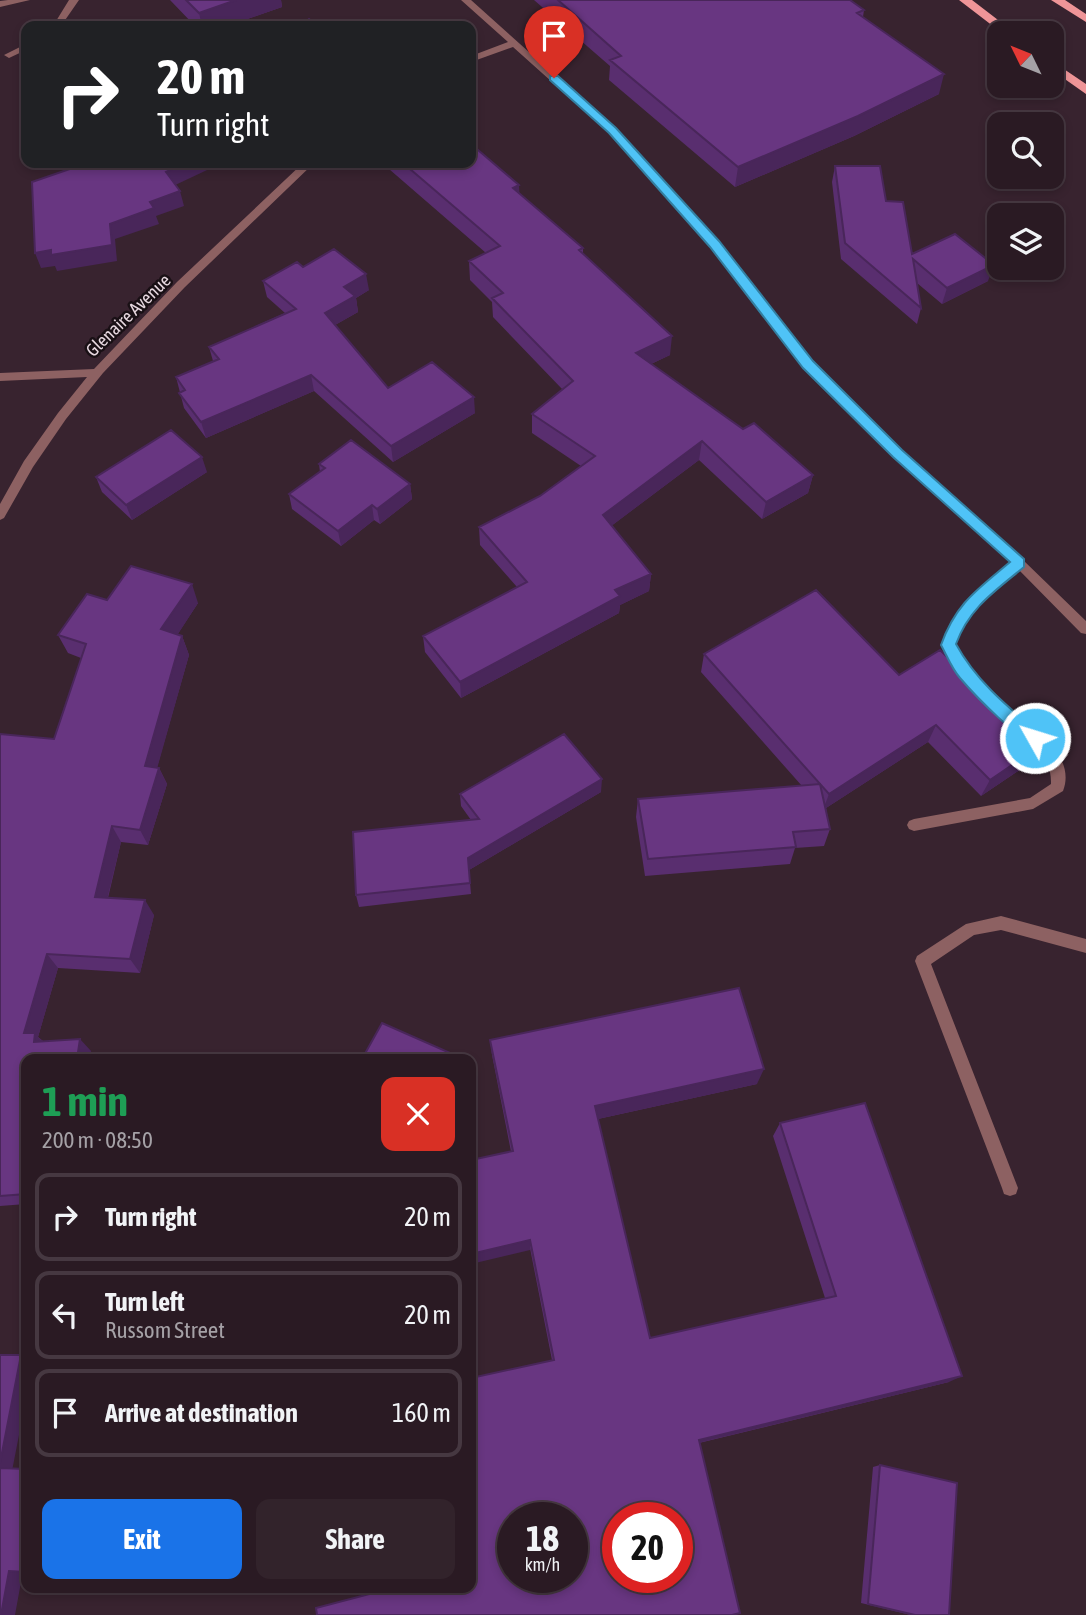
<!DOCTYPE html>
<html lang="en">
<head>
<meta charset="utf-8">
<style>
  body { margin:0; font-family:"Asap Condensed",sans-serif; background:#32232b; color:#f1f3f6; height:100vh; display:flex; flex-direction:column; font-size:26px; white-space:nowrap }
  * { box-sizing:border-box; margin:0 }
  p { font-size:23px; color:#a5a1a6 }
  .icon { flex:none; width:38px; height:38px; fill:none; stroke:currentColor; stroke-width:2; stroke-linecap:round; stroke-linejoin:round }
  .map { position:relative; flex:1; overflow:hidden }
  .side { position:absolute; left:21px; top:1054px; width:455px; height:539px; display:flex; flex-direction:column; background:#2a1a23; border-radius:14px; box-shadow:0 4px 10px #0003,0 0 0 2px #463841 }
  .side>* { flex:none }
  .top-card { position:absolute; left:21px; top:21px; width:455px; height:147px; border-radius:14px; box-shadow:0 4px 10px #0003,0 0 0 2px #463841; background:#202124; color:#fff; overflow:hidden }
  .needle { width:46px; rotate:313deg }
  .controls { position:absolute; left:987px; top:21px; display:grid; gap:14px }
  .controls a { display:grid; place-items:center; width:77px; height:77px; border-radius:14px; background:#2a1a23; box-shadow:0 4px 10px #0003,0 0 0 2px #463841; font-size:35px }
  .speed { position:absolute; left:497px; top:1502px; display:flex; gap:14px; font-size:35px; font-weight:700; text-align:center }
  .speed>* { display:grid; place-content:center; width:91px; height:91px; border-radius:50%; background:#2a1a23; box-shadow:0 4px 10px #0003,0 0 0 2px #463841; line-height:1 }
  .speed small { font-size:18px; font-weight:400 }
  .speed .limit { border:10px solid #d22; background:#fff; color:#111 }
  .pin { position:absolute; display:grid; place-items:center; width:60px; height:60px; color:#fff; margin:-72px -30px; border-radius:50% 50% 50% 0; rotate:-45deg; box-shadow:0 0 7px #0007 }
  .pin .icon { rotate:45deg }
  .me { position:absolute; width:77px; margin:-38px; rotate:309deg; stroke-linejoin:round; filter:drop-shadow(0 0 5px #0008) }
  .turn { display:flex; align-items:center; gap:24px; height:147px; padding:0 21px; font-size:32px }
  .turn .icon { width:91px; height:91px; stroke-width:2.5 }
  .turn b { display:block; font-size:49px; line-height:60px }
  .round { display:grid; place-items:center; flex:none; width:74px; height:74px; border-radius:14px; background:#32232b }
  .summary { display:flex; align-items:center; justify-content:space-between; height:119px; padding:0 21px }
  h1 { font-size:42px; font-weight:700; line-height:52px; color:#1e9e55 }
  .primary-button { display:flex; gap:14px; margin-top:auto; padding:14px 21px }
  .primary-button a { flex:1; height:80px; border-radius:14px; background:#1a73e8; color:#fff; font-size:28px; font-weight:700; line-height:80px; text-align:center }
  .primary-button a+a { background:#32232b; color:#f1f3f6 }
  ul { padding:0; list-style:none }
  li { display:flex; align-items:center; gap:21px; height:88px; margin:0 14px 10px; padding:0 7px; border:4px solid #463841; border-radius:14px }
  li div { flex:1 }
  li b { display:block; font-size:26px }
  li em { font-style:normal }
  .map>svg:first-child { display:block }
</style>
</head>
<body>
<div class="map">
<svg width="1086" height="1615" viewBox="0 0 1086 1615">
  <rect width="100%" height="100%" fill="#38232f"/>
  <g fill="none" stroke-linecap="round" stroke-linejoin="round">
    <path fill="#8d6162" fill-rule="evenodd" d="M8 0H30L0 7V1Z
      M69 0H79L61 26H53Z
      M26 44V50L9 58 4 55Z
      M1019 558 1025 563 1023 566C995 589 969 610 956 645L969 668 991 690 993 694 986 699 981 698 959 676 943 645 964 604 992 578Z
      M1003 705C1010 708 1015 714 1021 718 1043 735 1075 760 1063 791L1033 809 914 831 909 829 907 825 909 821 914 819 1030 798 1051 784C1052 750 1022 735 998 715L996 711 998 707Z
      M1001 916 1086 939V953L1001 930 974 935 931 964 1018 1188 1016 1194 1010 1196 1004 1194 1002 1188 915 961 917 956 966 924Z"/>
    <path fill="#8d6162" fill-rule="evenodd" d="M461 0H471L615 129 719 242 812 361 901 451 1023 560 1086 621V634L1081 633 1015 566 893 457 804 367 711 246 609 133 513 47 471 62V56L508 42Z
      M303 163H314L185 287 103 373 66 419 33 467 4 518 0 520V504L24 461 58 413 87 377 0 381V373L94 369 177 282Z"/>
    <path fill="#ef9598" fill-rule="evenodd" d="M959 0H972L1015 33H1002Z
      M1051 0H1065L1086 14V22Z
      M1052 61 1086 84V94L1052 70Z"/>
  </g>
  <path fill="#592e6f" d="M170 0H281L282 7 227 26H195Z
    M534 0H850L864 10 863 17 939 94 854 136 735 187 609 80 610 66Z
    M388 163H471L519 185V193L583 248V254L670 355 651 364 743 429 813 475 808 493 762 519 699 460 611 526 651 574 649 591 620 605 619 613 461 698 425 652 423 636 517 587 480 545 479 527 540 496 581 466 532 433V414L563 390 493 317 492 302 470 280 469 261 486 253 389 169Z
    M835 166 912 254 988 281 942 304 917 283 921 308 917 324 841 259 832 182Z
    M303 267 369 290 356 298 358 312 335 325 388 388 475 413 393 462 314 391 206 438 184 408 176 377 213 361 209 347 285 313 267 297 263 281Z
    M319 464 410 484 412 499 380 524 374 520 341 546 292 509 289 494 320 472Z
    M207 472 132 520 102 492 96 477Z
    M107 600 198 603 177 635 182 636 189 655 157 767 159 768 167 784 148 845 121 842 108 898 154 915 140 973 58 968 38 1037 43 1041 91 1051 26 1059V1204L0 1206V734L54 739 81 658 68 653 58 635Z
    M704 654 899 675 1040 746 1030 763 981 796 928 742 826 808 830 829 824 846 795 848 790 864 645 876 636 817 638 799 802 786 701 672Z
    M601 792 469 870 471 894 359 907 356 895 471 820 461 806 460 794Z
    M490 1040 757 1084 598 1119 650 1338 825 1298 773 1136 780 1123 949 1382 699 1443 471 1587 552 1360 492 1055Z
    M880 1465 949 1615H911L861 1603 873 1467Z"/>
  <path fill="#49265a" d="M236 0H281L282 7 227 26H202L199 13Z
    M944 74 939 94 854 136 735 187 738 167Z
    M186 163H222L171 187 166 172Z
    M519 185 520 204 513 188Z
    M180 191 184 206 156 216 159 224 115 239 117 261 57 271 55 266 41 268 35 253 110 224 150 202Z
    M994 265 988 281 942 304 947 288Z
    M366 274 369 290 356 298 358 312 328 329 325 313 344 287Z
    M672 336 670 355 634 372 636 353Z
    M311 375 314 391 206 438 201 422Z
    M474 397 475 413 393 462 391 446Z
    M702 441 699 460 602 533 603 515Z
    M202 457 207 472 132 520 126 505Z
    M813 475 808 493 762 519 766 502Z
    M410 484 412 499 380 524 377 509Z
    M372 505 374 520 341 546 338 531Z
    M651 574 649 591 620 605 619 613 461 698 460 682 615 590Z
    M192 584 198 603 169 648 161 629Z
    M182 636 189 655 153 783 145 766Z
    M936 725 928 742 823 810 829 794Z
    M1040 746 1030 763 981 796 990 780Z
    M159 768 167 784 148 845 140 830Z
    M602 779 601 792 469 870 468 858Z
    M112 826 121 842 104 912 95 897Z
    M145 900 154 915 140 973 130 959Z
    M47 954 58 968 38 1037 47 1045 36 1046 24 1033Z
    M80 1039 91 1051 90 1059H77Z
    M764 1069 757 1084 593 1120 595 1106Z
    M530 1240V1250L471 1264V1254Z
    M21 1355 26 1357V1399L12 1471 0 1468V1463Z
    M962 1376 949 1382 694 1444 699 1440Z
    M9 1571H23L15 1615H1Z"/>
  <path fill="#683681" stroke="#49265a" stroke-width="2" fill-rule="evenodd" d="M186 0H236L199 13Z
    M558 0H850L864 10 857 13 944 74 858 116 738 167 610 60 621 56Z
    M309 19 317 26H301Z
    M471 144 519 185 513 188 583 248 579 250 672 336 636 353 743 429 754 423 813 475 766 502 702 441 603 515 651 574 615 590 620 596 460 682 423 636 527 582 479 527 540 496 595 456 532 414 573 381 492 298 503 293 469 261 500 246 403 163H471Z
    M87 163H186L166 172 180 191 150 202 154 208 110 224 112 245 51 255V250L35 253 32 182Z
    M835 166H880L886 201 903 202 912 254 955 234 994 265 947 288 913 259 921 308 845 243Z
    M334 249 366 274 344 287 355 296 325 313 388 388 432 362 474 397 391 446 311 375 201 422 179 393 185 390 176 377 219 359 209 347 296 309 263 281 297 262 303 267Z
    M171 430 202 457 126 505 96 477Z
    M351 440 410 484 377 509 372 505 338 531 289 494 325 468 319 464Z
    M131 566 192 584 161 629 182 636 145 766 159 768 140 830 112 826 95 897 145 900 130 959 47 954 24 1033H35L34 1042 80 1039 77 1059H26V1194L0 1196V734L54 739 86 644 58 635 87 594 107 600Z
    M816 590 899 675 940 650 1040 746 990 780 936 725 829 794 704 654Z
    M564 734 602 779 468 858 470 883 356 895 353 832 479 819 460 794Z
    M820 784 830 829 793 832 796 847 648 859 638 799Z
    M739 988 764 1069 595 1106 650 1338 836 1296 780 1123 865 1103 962 1376 699 1440 740 1613 732 1615H317L316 1608 396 1587H471V1378L554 1360 530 1240 471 1254V1160L513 1151 490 1040ZM513 1517H572V1577H513ZM618 1517H677V1577H618Z
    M382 1023 457 1056 456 1059H362Z
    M0 1355H21L0 1463Z
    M880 1465 957 1483 949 1615H915L868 1604Z
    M0 1468 26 1469V1572L9 1571 1 1615H0Z"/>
  <path fill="#4fc3f7" stroke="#337fa1" stroke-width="2" d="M550 76H558L616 128 719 241 813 361 902 450 1024 559V567C995 591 969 608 956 644 976 681 1008 707 1040 734V743C1024 748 972 692 960 678 952 669 947 656 941 645 956 603 977 590 1010 562L893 457 803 368 710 247 609 133 550 80Z"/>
  <g text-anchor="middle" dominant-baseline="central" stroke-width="5" stroke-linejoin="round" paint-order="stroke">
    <g font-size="18" fill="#e8d9e1" stroke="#191015">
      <text transform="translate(128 315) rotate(-44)">Glenaire Avenue</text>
    </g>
  </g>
</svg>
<div class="controls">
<a><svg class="needle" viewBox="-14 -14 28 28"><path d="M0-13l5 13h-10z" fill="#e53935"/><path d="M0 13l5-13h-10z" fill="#a5a1a6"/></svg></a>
<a><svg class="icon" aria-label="search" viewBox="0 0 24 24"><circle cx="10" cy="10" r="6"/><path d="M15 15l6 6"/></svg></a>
<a><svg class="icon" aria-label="layers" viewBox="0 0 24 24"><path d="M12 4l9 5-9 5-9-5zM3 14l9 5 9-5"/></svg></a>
</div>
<div class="speed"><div>18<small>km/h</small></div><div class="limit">20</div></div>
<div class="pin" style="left:554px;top:78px;background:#d93025"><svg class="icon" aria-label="arrive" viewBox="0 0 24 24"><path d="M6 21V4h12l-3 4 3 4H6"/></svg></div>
<svg class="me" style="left:1035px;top:738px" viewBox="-20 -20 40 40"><circle r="17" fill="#4fc3f7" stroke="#fff" stroke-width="3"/><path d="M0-11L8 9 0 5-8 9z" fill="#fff"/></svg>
<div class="top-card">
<div class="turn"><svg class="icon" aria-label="right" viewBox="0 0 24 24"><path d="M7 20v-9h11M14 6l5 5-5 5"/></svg><div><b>20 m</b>Turn right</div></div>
</div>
<section class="side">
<div class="summary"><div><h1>1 min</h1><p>200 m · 08:50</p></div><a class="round" style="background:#d93025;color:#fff"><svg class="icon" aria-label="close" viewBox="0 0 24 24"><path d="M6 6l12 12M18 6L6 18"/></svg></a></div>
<ul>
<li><svg class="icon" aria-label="right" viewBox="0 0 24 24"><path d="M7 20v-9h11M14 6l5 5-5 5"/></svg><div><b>Turn right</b></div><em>20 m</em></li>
<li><svg class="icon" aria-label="left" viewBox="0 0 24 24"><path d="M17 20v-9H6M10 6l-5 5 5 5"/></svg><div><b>Turn left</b><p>Russom Street</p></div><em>20 m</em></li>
<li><svg class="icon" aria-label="arrive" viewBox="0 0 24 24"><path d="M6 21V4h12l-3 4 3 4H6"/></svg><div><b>Arrive at destination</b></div><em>160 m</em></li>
</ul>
<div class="primary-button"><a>Exit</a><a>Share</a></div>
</section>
</div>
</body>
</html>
